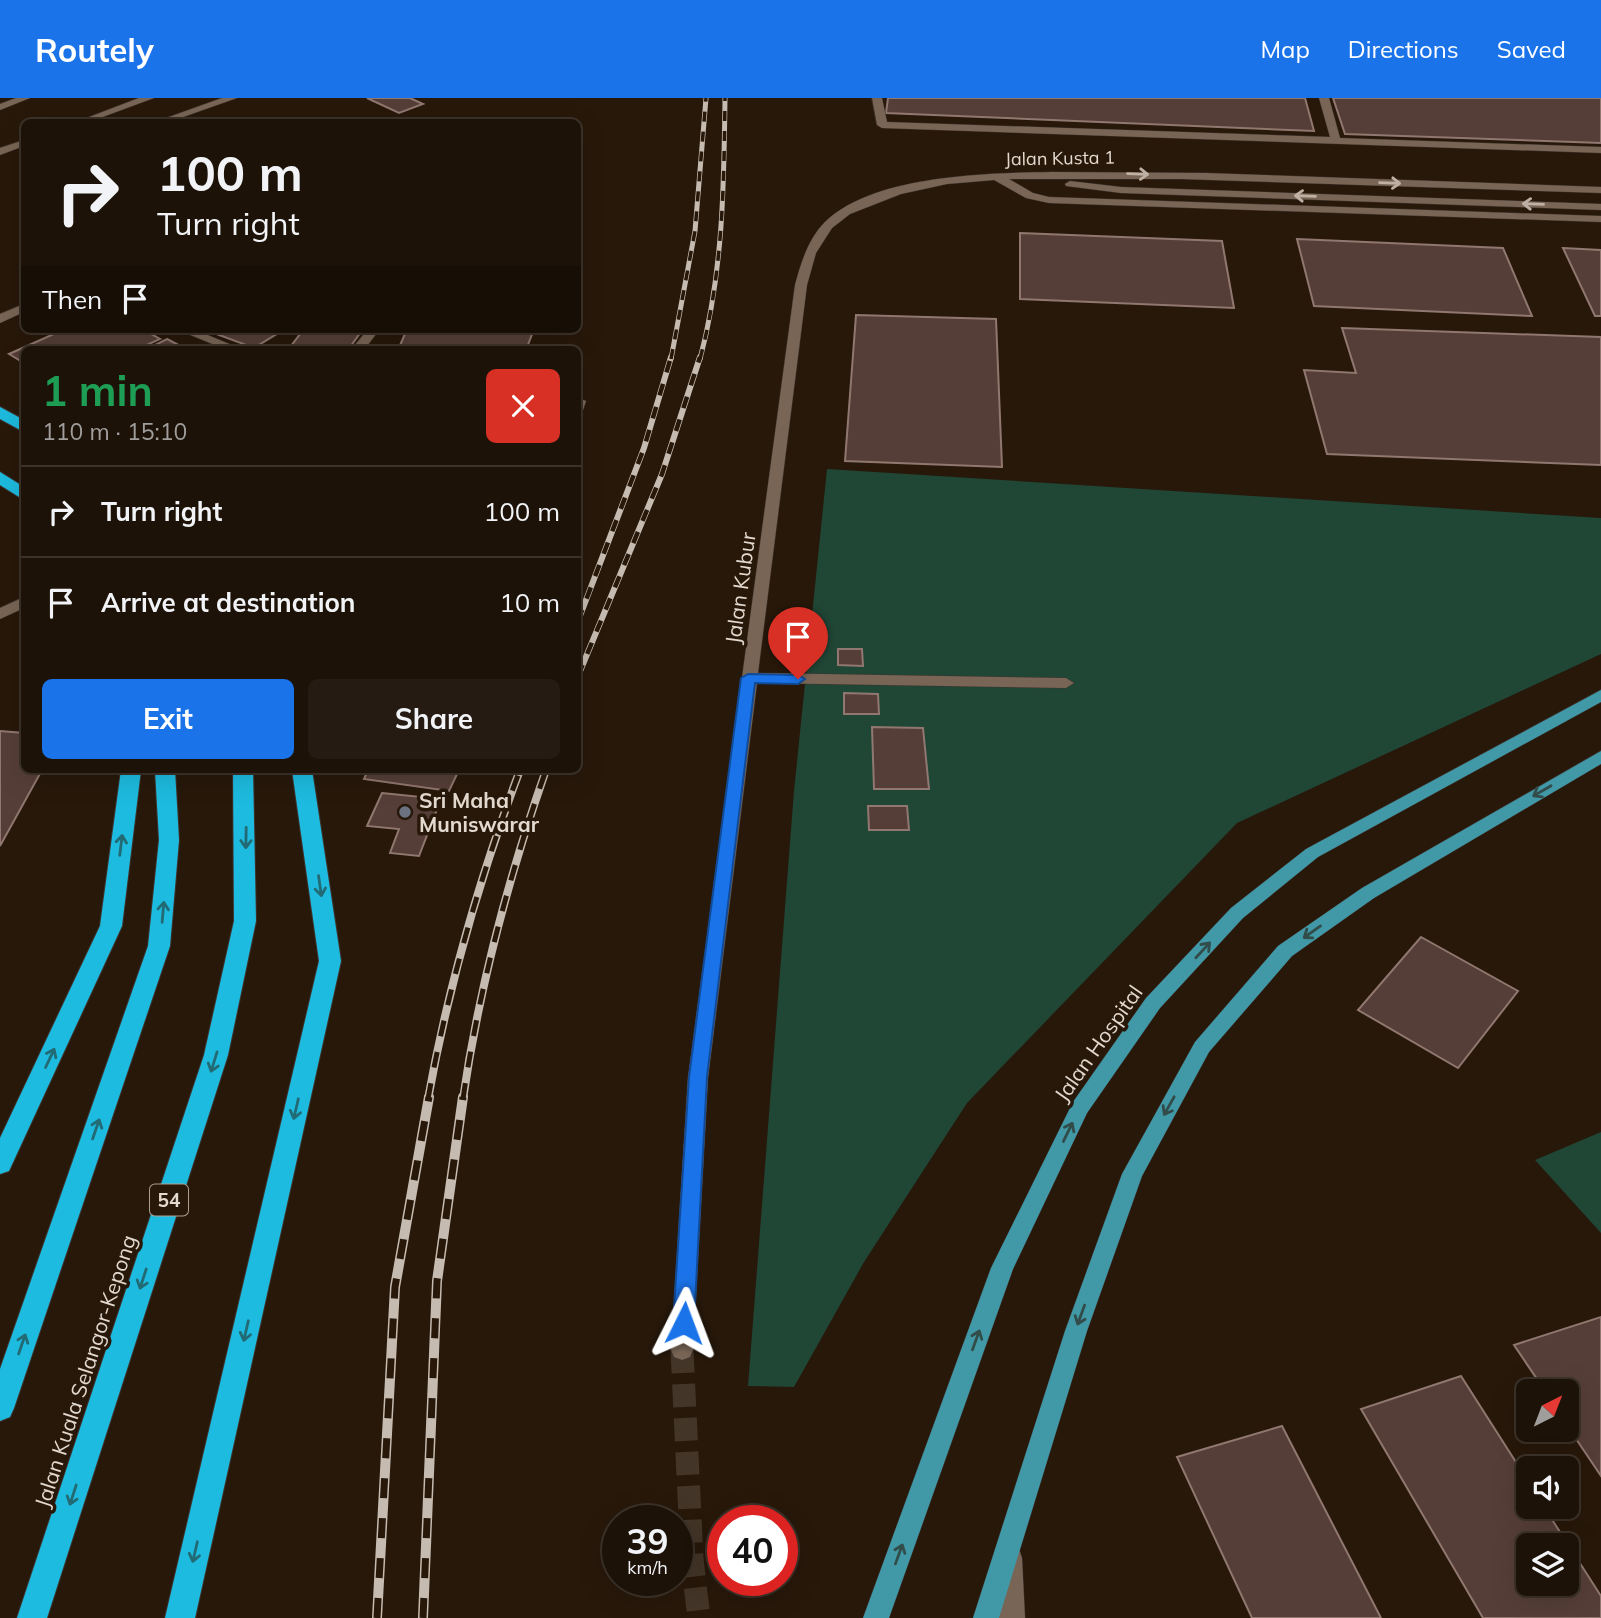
<!DOCTYPE html>
<html lang="en">
<head>
<meta charset="utf-8">
<style>
  body { margin:0; font-family:Mulish,sans-serif; background:#251b12; color:#f1f3f6; height:100vh; display:flex; flex-direction:column; font-size:26px; white-space:nowrap }
  * { box-sizing:border-box; margin:0 }
  p { font-size:23px; color:#a09e9c }
  .icon { flex:none; width:38px; height:38px; fill:none; stroke:currentColor; stroke-width:2; stroke-linecap:round; stroke-linejoin:round }
  .map { position:relative; flex:1; overflow:hidden }
  .panel { position:absolute; left:21px; top:248px; width:560px; height:427px; display:flex; flex-direction:column; background:#1d1208; border-radius:10px; box-shadow:0 7px 28px #0002,0 0 0 2px #3b3229 }
  .panel>* { flex:none }
  .guide { position:absolute; left:21px; top:21px; width:560px; height:214px; border-radius:10px; box-shadow:0 7px 28px #0002,0 0 0 2px #3b3229; background:#1d1208; color:#f1f3f6; overflow:hidden }
  .needle { width:46px; rotate:42deg }
  .buttons { position:absolute; left:1516px; top:1281px; display:grid; gap:14px }
  .buttons a { display:grid; place-items:center; width:63px; height:63px; border-radius:10px; background:#1d1208; box-shadow:0 7px 28px #0002,0 0 0 2px #3b3229; font-size:35px }
  .speed { position:absolute; left:602px; top:1407px; display:flex; gap:14px; font-size:35px; font-weight:700; text-align:center }
  .speed>* { display:grid; place-content:center; width:91px; height:91px; border-radius:50%; background:#1d1208; box-shadow:0 7px 28px #0002,0 0 0 2px #3b3229; line-height:1 }
  .speed small { font-size:18px; font-weight:400 }
  .speed .limit { border:10px solid #d22; background:#fff; color:#111 }
  .pin { position:absolute; display:grid; place-items:center; width:60px; height:60px; color:#fff; margin:-72px -30px; border-radius:50% 50% 50% 0; rotate:-45deg; box-shadow:0 0 7px #0007 }
  .pin .icon { rotate:45deg }
  .me { position:absolute; width:77px; margin:-38px; rotate:3deg; stroke-linejoin:round; filter:drop-shadow(0 0 5px #0008) }
  .turn { display:flex; align-items:center; gap:24px; height:147px; padding:0 21px; font-size:32px }
  .turn .icon { width:91px; height:91px; stroke-width:2.5 }
  .turn b { display:block; font-size:49px; line-height:60px }
  .then { display:flex; align-items:center; height:66px; padding:0 21px; background:#0003; gap:14px; font-size:26px }
  .round { display:grid; place-items:center; flex:none; width:74px; height:74px; border-radius:10px; background:#251b12 }
  .overview { display:flex; align-items:center; justify-content:space-between; height:119px; padding:0 21px }
  h1 { font-size:42px; font-weight:700; line-height:52px; color:#1e9e55 }
  .button { display:flex; gap:14px; margin-top:auto; padding:14px 21px }
  .button a { flex:1; height:80px; border-radius:10px; background:#1a73e8; color:#fff; font-size:28px; font-weight:700; line-height:80px; text-align:center }
  .button a+a { background:#251b12; color:#f1f3f6 }
  ul { padding:0; list-style:none }
  li { display:flex; align-items:center; gap:21px; height:91px; padding:0 21px; border-top:2px solid #3b3229 }
  li div { flex:1 }
  li b { display:block; font-size:26px }
  li em { font-style:normal }
  header { display:flex; align-items:center; gap:42px; box-sizing:border-box; height:98px; padding:0 35px; background:#1a73e8; color:#fff }
  header strong { font-size:33px }
  nav { display:flex; gap:38px; margin-inline-start:auto; font-size:24px }
  .map>svg:first-child { display:block }
</style>
</head>
<body>
<header>
<strong>Routely</strong>
<nav><a>Map</a><a>Directions</a><a>Saved</a></nav>
</header>
<div class="map">
<svg width="1601" height="1520" viewBox="0 0 1601 1520">
  <rect width="100%" height="100%" fill="#27180a"/>
  <path fill="#204636" d="M827 371 1601 420V556L1237 725 967 1005 864 1164 794 1289 748 1288 794 693Z
    M1601 1034V1135L1535 1062Z"/>
  <path fill="#553e37" stroke="#90776f" stroke-width="2" fill-rule="evenodd" d="M367 0H410L423 6 399 15Z
    M888 0H1305L1314 33 886 15Z
    M1333 0H1601V45L1345 36Z
    M1020 135 1222 143 1234 210 1020 201Z
    M1297 141 1503 150 1532 218 1314 208Z
    M1563 150 1601 152V218H1595Z
    M856 217 996 221 1002 369 845 363Z
    M1342 230 1601 239V367L1327 356 1304 272 1356 275Z
    M65 231H142L160 241 136 252H24V265L9 256Z
    M203 231H285L254 250Z
    M304 231H363L348 252 291 248Z
    M407 231H534L526 252H398Z
    M167 241 188 252H145Z
    M838 551H862L863 568 838 567Z
    M844 595 878 596 879 616H844Z
    M872 629 923 630 929 691H874Z
    M0 633 24 635V672H42L0 748Z
    M368 672H459L449 693 364 681Z
    M382 695 441 701 419 758 390 755 399 731 367 728Z
    M868 708H907L909 732H869Z
    M1421 839 1518 893 1458 970 1358 912Z
    M1601 1219V1378L1566 1326V1293H1545L1514 1247Z
    M1461 1278 1528 1383V1409H1544L1601 1498V1520H1483L1361 1311ZM1528 1447H1566V1486H1528Z
    M1282 1328 1381 1520H1252L1177 1359Z"/>
  <g fill="none" stroke-linecap="round" stroke-linejoin="round">
    <path stroke="#433528" stroke-width="23" stroke-dasharray="23 11" stroke-linecap="butt" d="M682 1252 692 1461 699 1520"/>
    <g stroke="#3e332e" stroke-width="1">
      <path id="minor" d="M16 0H30L0 12V6Z
        M139 0H154L89 24H76Z
        M222 0H237L169 24H155Z
        M872 0H882L887 24 1330 39 1319 0H1329L1340 40 1601 49V55L882 30 877 27Z
        M24 42V48L0 57V50Z
        M1052 74 1206 75 1601 89V95L1181 81H1009L1033 95 1049 99 1601 118V124L1049 105 1026 100 994 82 947 86 901 96 850 116 832 130 816 155 807 187 758 575 1066 580 1074 585 1066 590 757 585 708 980 693 1252 690 1259 682 1262 674 1259 671 1252 688 980 795 187C801 165 808 141 825 124 873 77 988 75 1052 74Z
        M1070 83 1121 89 1601 106V112L1121 95 1066 88 1065 86Z
        M24 206V214L0 225V216Z
        M176 231H193L244 252H227Z
        M368 231H380L364 252H351Z
        M578 300 586 303 583 312 578 313Z
        M24 499V510L0 521V510Z
        M1010 1448 1019 1451 1022 1460 1025 1520H999L998 1460 1001 1451Z"/>
    </g>
    <g stroke="#3e332e" stroke-width="1">
      <path id="major" d="M1601 592V604L1318 759 1243 820 1160 910 1087 1015 1013 1171 889 1520H863L991 1170 1073 1004 1146 900 1231 810 1306 751Z
        M1601 653V666L1374 800 1292 858 1209 954 1142 1078 1087 1233 999 1520H973L1065 1233 1122 1076 1195 944 1278 848 1362 790Z"/>
    </g>
    <g stroke="#3e332e" stroke-width="2">
      <path id="highway" d="M0 309 24 322V334L0 321Z
        M0 374 24 389V402L0 387Z
        M121 672H141L122 828 9 1073 0 1076V1040L100 828Z
        M155 672H175L179 742 170 848 14 1310 10 1319 0 1323V1271L148 848 159 742Z
        M233 672H253L256 823 228 957 47 1520H17L204 957 234 823Z
        M292 672H312L341 863 195 1520H165L319 863Z"/>
    </g>
    <use href="#minor" fill="#786555" fill-rule="evenodd"/>
    <use href="#major" fill="#4199a8" fill-rule="evenodd"/>
    <use href="#highway" fill="#1dbbdf" fill-rule="evenodd"/>
    <g stroke="#c6bbb0" stroke-width="5">
      <path id="rail-far3" d="M671 261 695 133 706 0
        M700 261C723 175 724 88 725 0"/>
    </g>
    <g stroke="#c6bbb0" stroke-width="6">
      <path id="rail-far2" d="M578 523 644 350 671 259
        M578 578 662 376 700 259"/>
    </g>
    <g stroke="#c6bbb0" stroke-width="8">
      <path id="rail-far1" d="M428 1001C448 890 480 778 520 672
        M463 1001C479 890 509 778 546 672"/>
    </g>
    <g stroke="#c6bbb0" stroke-width="10">
      <path id="rail" d="M377 1520 395 1189 429 999
        M423 1520 437 1183 463 999"/>
    </g>
    <use href="#rail-far3" stroke="#27180a" stroke-width="3.5" stroke-dasharray="10" stroke-linecap="butt"/>
    <use href="#rail-far2" stroke="#27180a" stroke-width="4.5" stroke-dasharray="12" stroke-linecap="butt"/>
    <use href="#rail-far1" stroke="#27180a" stroke-width="5" stroke-dasharray="16" stroke-linecap="butt"/>
    <use href="#rail" stroke="#27180a" stroke-width="7" stroke-dasharray="20" stroke-linecap="butt"/>
  </g>
  <defs><path id="oneway-shaft" d="M-6 0H5M1.5-3L5.5 0L1.5 3" fill="none" stroke-width="1.6" stroke-linecap="round" stroke-linejoin="round" transform="scale(1.75)"/></defs>
  <g stroke="#beb0a4">
    <use href="#oneway-shaft" transform="translate(1138 76) rotate(2)"/>
    <use href="#oneway-shaft" transform="translate(1390 85) rotate(2)"/>
    <use href="#oneway-shaft" transform="translate(1305 98) rotate(-178)"/>
    <use href="#oneway-shaft" transform="translate(1533 106) rotate(-178)"/>
  </g>
  <g stroke="#314c49">
    <use href="#oneway-shaft" transform="translate(1542 693) rotate(150)"/>
    <use href="#oneway-shaft" transform="translate(1312 834) rotate(145)"/>
    <use href="#oneway-shaft" transform="translate(1203 852) rotate(-47)"/>
    <use href="#oneway-shaft" transform="translate(1169 1008) rotate(119)"/>
    <use href="#oneway-shaft" transform="translate(1068 1034) rotate(-64)"/>
    <use href="#oneway-shaft" transform="translate(1081 1217) rotate(110)"/>
    <use href="#oneway-shaft" transform="translate(976 1242) rotate(-70)"/>
    <use href="#oneway-shaft" transform="translate(899 1456) rotate(-70)"/>
  </g>
  <g stroke="#226a74">
    <use href="#oneway-shaft" transform="translate(246 740) rotate(91)"/>
    <use href="#oneway-shaft" transform="translate(121 747) rotate(-83)"/>
    <use href="#oneway-shaft" transform="translate(320 788) rotate(82)"/>
    <use href="#oneway-shaft" transform="translate(163 814) rotate(-85)"/>
    <use href="#oneway-shaft" transform="translate(50 960) rotate(-65)"/>
    <use href="#oneway-shaft" transform="translate(214 964) rotate(107)"/>
    <use href="#oneway-shaft" transform="translate(296 1011) rotate(103)"/>
    <use href="#oneway-shaft" transform="translate(96 1031) rotate(-71)"/>
    <use href="#oneway-shaft" transform="translate(143 1181) rotate(108)"/>
    <use href="#oneway-shaft" transform="translate(246 1233) rotate(103)"/>
    <use href="#oneway-shaft" transform="translate(22 1246) rotate(-71)"/>
    <use href="#oneway-shaft" transform="translate(73 1397) rotate(108)"/>
    <use href="#oneway-shaft" transform="translate(195 1454) rotate(103)"/>
  </g>
  <path fill="#1a73e8" stroke="#114b97" stroke-width="2" d="M748 576 798 577 805 581 798 586 755 585 707 979 694 1225 691 1231 684 1234 676 1231 673 1225 689 979 741 580Z"/>
  <circle fill="#6b7280" stroke="#27180a" stroke-width="2.5" cx="405" cy="714" r="7"/>
  <g text-anchor="middle" dominant-baseline="central" stroke-width="7" stroke-linejoin="round" paint-order="stroke">
    <g font-size="18" fill="#e3d9cf" stroke="#27180a">
      <text transform="translate(1060 60) rotate(-1)">Jalan Kusta 1</text>
    </g>
    <rect fill="#27180a" stroke="#ab9f94" stroke-width="2" x="150" y="1086.5" width="38" height="31" rx="5"/>
    <g font-size="19" font-weight="bold" fill="#e3d9cf">
      <text x="169" y="1102">54</text>
    </g>
    <g font-size="21" fill="#e3d9cf" stroke="#27180a">
      <text transform="translate(740 490) rotate(-82)">Jalan Kubur</text>
      <text transform="translate(1098 945) rotate(-55)">Jalan Hospital</text>
      <text transform="translate(85 1273) rotate(-72)">Jalan Kuala Selangor-Kepong</text>
    </g>
    <g font-size="21" font-weight="bold" fill="#e3d9cf" stroke="#27180a" text-anchor="start">
      <text x="419" y="702">Sri Maha<tspan x="419" dy="24">Muniswarar</tspan></text>
    </g>
  </g>
</svg>
<div class="buttons">
<a><svg class="needle" viewBox="-14 -14 28 28"><path d="M0-13l5 13h-10z" fill="#e53935"/><path d="M0 13l5-13h-10z" fill="#a09e9c"/></svg></a>
<a><svg class="icon" aria-label="sound" viewBox="0 0 24 24"><path d="M4 9h4l5-4v14l-5-4H4zM17 9q2 3 0 6"/></svg></a>
<a><svg class="icon" aria-label="layers" viewBox="0 0 24 24"><path d="M12 4l9 5-9 5-9-5zM3 14l9 5 9-5"/></svg></a>
</div>
<div class="speed"><div>39<small>km/h</small></div><div class="limit">40</div></div>
<div class="pin" style="left:798px;top:581px;background:#d93025"><svg class="icon" aria-label="arrive" viewBox="0 0 24 24"><path d="M6 21V4h12l-3 4 3 4H6"/></svg></div>
<svg class="me" style="left:684px;top:1225px" viewBox="-20 -20 40 40"><path d="M0-17L14 15 0 8-14 15z" fill="#1a73e8" stroke="#fff" stroke-width="4"/></svg>
<div class="guide">
<div class="turn"><svg class="icon" aria-label="right" viewBox="0 0 24 24"><path d="M7 20v-9h11M14 6l5 5-5 5"/></svg><div><b>100 m</b>Turn right</div></div>
<div class="then">Then<svg class="icon" aria-label="arrive" viewBox="0 0 24 24"><path d="M6 21V4h12l-3 4 3 4H6"/></svg></div>
</div>
<section class="panel">
<div class="overview"><div><h1>1 min</h1><p>110 m · 15:10</p></div><a class="round" style="background:#d93025;color:#fff"><svg class="icon" aria-label="close" viewBox="0 0 24 24"><path d="M6 6l12 12M18 6L6 18"/></svg></a></div>
<ul>
<li><svg class="icon" aria-label="right" viewBox="0 0 24 24"><path d="M7 20v-9h11M14 6l5 5-5 5"/></svg><div><b>Turn right</b></div><em>100 m</em></li>
<li><svg class="icon" aria-label="arrive" viewBox="0 0 24 24"><path d="M6 21V4h12l-3 4 3 4H6"/></svg><div><b>Arrive at destination</b></div><em>10 m</em></li>
</ul>
<div class="button"><a>Exit</a><a>Share</a></div>
</section>
</div>
</body>
</html>
